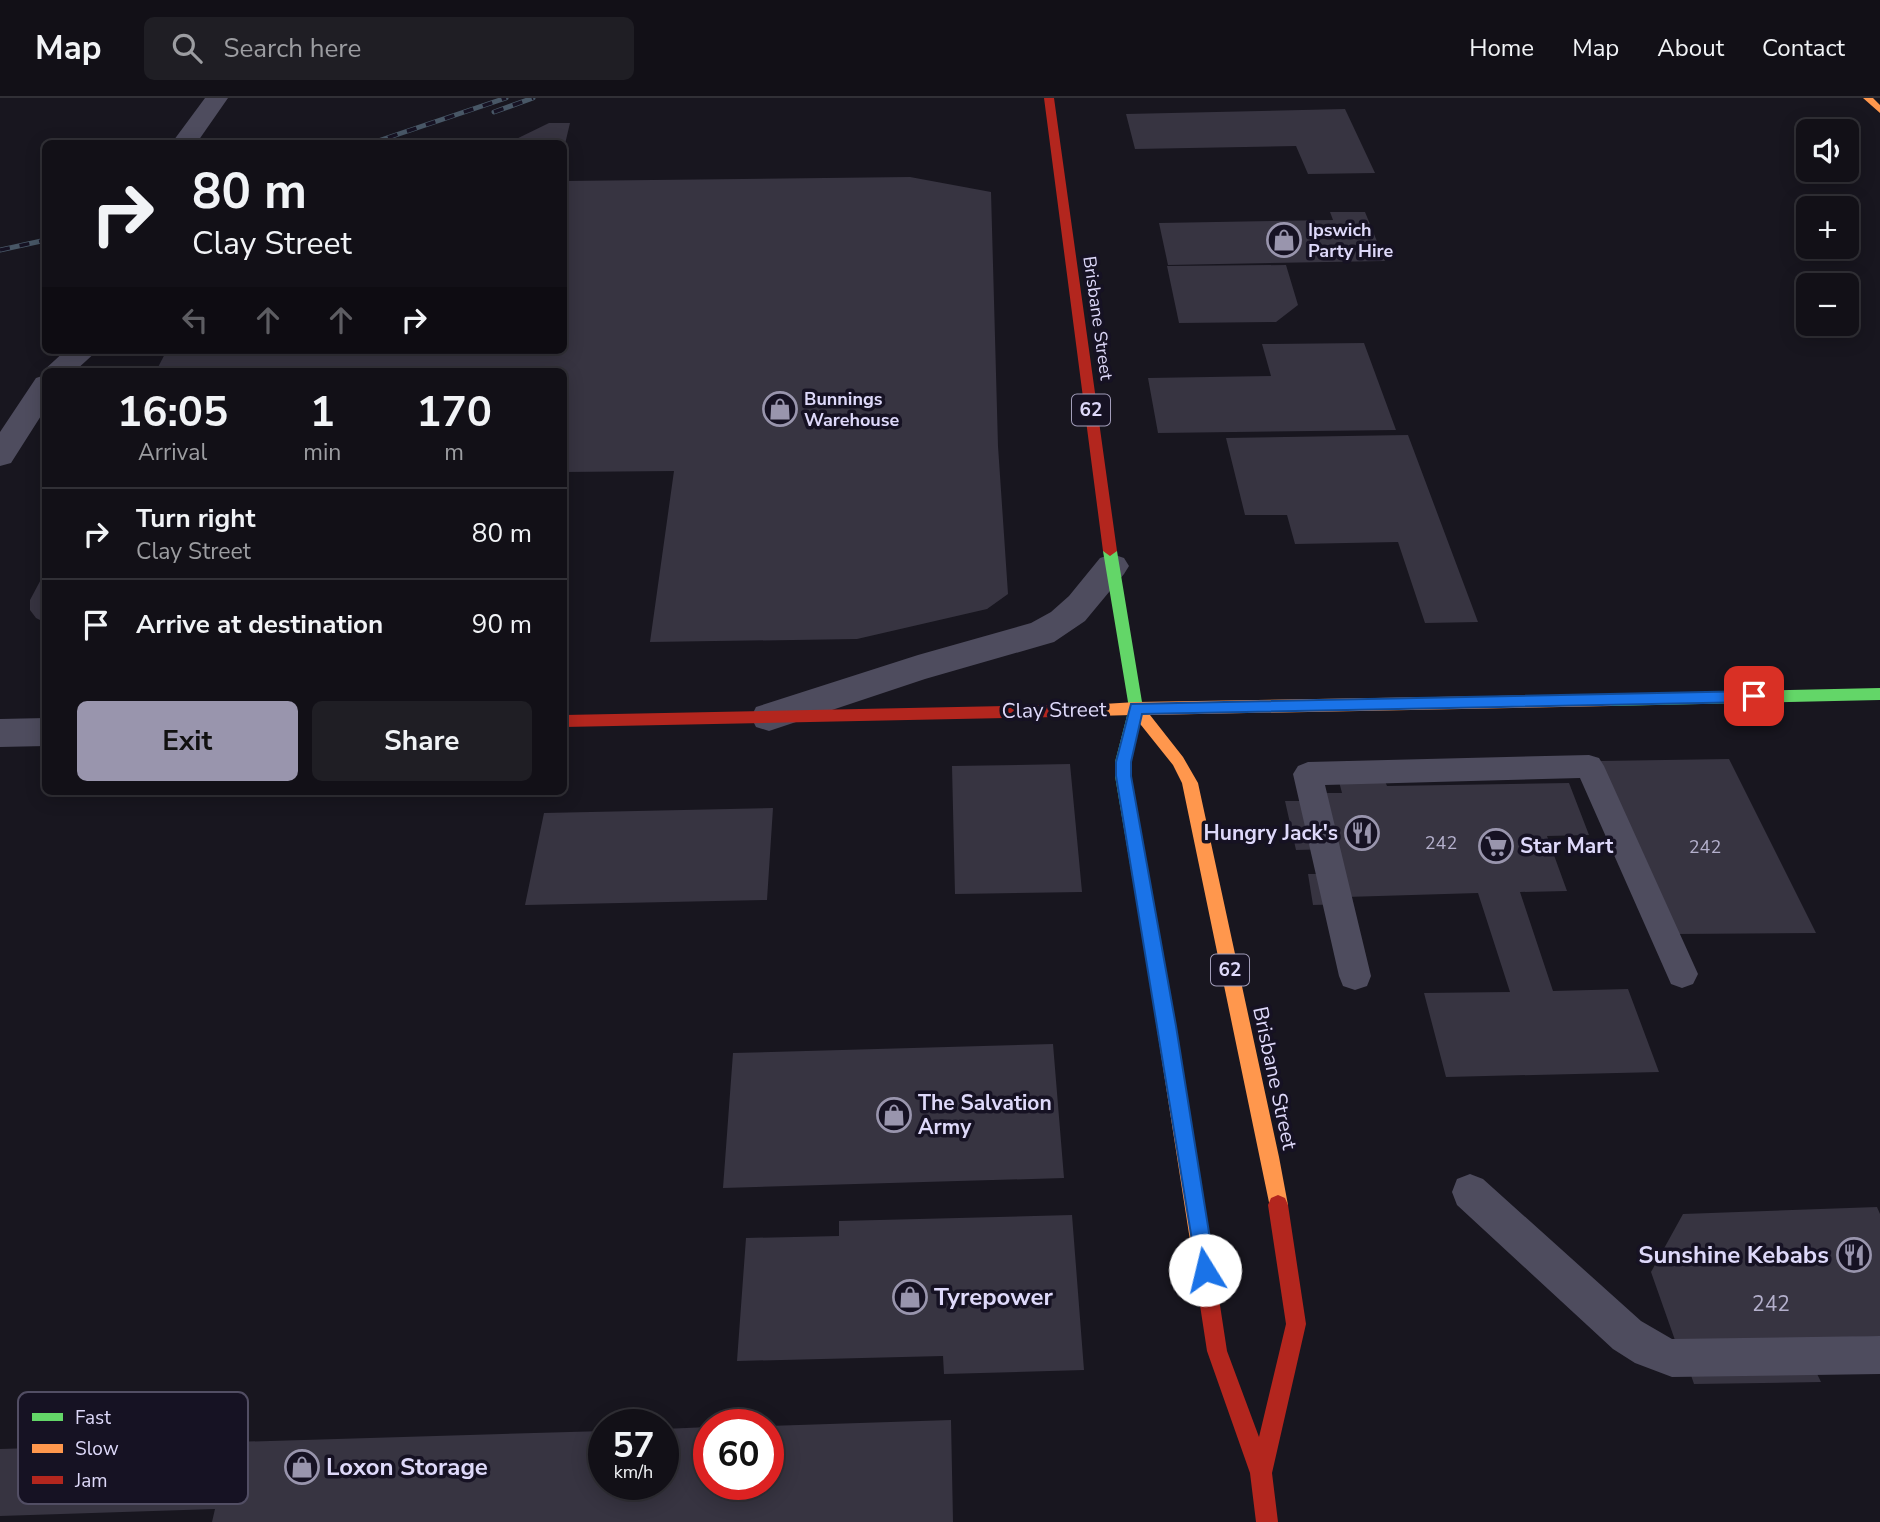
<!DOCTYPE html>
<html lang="en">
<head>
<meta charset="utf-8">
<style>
  body { margin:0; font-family:"Nunito Sans",sans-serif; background:#1f1e24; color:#f1f3f6; height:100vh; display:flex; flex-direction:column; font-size:26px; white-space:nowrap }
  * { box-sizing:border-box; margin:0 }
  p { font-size:23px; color:#9c9da1 }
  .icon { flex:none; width:38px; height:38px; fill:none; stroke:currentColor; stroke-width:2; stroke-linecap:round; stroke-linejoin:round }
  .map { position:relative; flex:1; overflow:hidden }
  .side { position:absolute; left:42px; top:270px; width:525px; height:427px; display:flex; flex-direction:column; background:#121017; border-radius:10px; box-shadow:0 4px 18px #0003,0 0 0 2px #313036 }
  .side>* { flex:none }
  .top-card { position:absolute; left:42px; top:42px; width:525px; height:214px; border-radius:10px; box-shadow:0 4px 18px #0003,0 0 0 2px #313036; background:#121017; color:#f1f3f6; overflow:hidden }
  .fabs { position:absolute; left:1796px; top:21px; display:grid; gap:14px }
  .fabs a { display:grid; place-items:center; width:63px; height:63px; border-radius:10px; background:#121017; box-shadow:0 4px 18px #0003,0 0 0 2px #313036; font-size:35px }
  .speed { position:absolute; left:588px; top:1311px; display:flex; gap:14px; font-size:35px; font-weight:700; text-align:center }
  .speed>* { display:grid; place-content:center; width:91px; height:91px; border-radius:50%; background:#121017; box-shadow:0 4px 18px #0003,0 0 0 2px #313036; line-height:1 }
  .speed small { font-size:18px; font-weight:400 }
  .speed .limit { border:10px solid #d22; background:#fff; color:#111 }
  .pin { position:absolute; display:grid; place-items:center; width:60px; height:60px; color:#fff; margin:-30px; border-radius:14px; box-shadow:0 4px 10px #0006 }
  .me { position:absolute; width:77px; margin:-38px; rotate:351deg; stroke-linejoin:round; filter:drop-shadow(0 0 5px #0008) }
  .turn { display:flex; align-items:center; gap:24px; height:147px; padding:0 35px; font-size:32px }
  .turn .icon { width:91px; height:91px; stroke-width:2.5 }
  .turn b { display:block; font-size:49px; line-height:60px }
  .lanes { display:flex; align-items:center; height:66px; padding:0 35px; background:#0003; justify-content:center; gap:35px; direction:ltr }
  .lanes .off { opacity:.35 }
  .eta { display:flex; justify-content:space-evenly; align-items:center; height:119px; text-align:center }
  .eta b { font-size:42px; font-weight:700; line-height:49px }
  .primary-button { display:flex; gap:14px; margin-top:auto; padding:14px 35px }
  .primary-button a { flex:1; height:80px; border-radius:10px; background:#9995ad; color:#111; font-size:28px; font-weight:700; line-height:80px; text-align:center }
  .primary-button a+a { background:#1f1e24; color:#f1f3f6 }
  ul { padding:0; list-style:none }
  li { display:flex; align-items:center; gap:21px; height:91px; padding:0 35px; border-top:2px solid #313036 }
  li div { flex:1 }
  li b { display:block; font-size:26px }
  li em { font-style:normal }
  header { display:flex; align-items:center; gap:42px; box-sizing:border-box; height:98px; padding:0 35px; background:#121017; border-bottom:2px solid #313036 }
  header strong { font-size:33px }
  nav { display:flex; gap:38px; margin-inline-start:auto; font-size:24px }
  .search { width:490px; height:63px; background:#1f1e24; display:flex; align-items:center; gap:18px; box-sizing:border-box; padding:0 24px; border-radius:10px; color:#9c9da1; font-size:26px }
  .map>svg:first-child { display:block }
</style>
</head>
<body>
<header>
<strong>Map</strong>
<div class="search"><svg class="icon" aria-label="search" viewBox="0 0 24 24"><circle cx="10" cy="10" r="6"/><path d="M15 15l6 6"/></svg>Search here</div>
<nav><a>Home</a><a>Map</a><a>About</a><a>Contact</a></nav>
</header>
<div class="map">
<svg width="1880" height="1424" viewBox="0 0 1880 1424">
  <rect width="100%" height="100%" fill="#18161f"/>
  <path fill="#373441" d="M1345 11 1375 75 1308 76 1296 48 1135 51 1126 16Z
    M549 25H570L565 46H506Z
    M910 79 991 94 998 348 1008 496 987 511 857 541 650 544 674 373 564 374V273H156L167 252H564V83Z
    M1330 114H1365L1385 163 1168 167 1159 125 1333 122Z
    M1286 167 1298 207 1276 224 1179 225 1167 168Z
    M1364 245 1396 332 1158 335 1148 280 1271 278 1262 246Z
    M1408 337 1478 524 1425 525 1398 444 1295 446 1287 417H1245L1226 340Z
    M46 472V525L36 520 30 512V502Z
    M1729 661 1816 835 1675 836 1600 663Z
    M1070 666 1082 794 955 796 952 668Z
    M1380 671 1387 688 1569 685 1589 737 1547 738 1567 793 1520 794 1553 893 1628 891 1659 974 1446 979 1424 895 1510 894 1478 795 1346 799 1348 806 1313 807 1308 776H1340L1334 751 1296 752 1285 703H1322L1321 695H1342L1336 672Z
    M773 710 767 802 525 807 544 715Z
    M1053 946 1064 1080 723 1090 733 955Z
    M1877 1109 1880 1116V1238L1800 1241 1821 1284 1694 1286 1680 1245H1676L1651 1174 1683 1116Z
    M1072 1117 1084 1272 944 1276 943 1258 737 1263 746 1140 839 1138V1123Z
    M951 1322 953 1424H212L215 1411 0 1418V1351L604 1333V1386H663V1331L709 1329V1386H768V1328Z"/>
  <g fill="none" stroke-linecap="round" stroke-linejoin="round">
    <path fill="#4e4c5e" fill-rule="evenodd" d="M1589 657 1599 660 1604 668 1698 876 1693 886 1682 890 1671 886 1580 680 1325 687 1371 878 1367 888 1355 892 1343 888 1339 878 1293 676 1298 668 1308 664Z
      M1470 1076 1483 1081 1641 1223 1672 1241 1880 1238V1276L1672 1279 1635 1265 1613 1251 1457 1107 1452 1094 1457 1081Z"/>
    <path fill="#4e4c5e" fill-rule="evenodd" d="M205 0H228L196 46H171Z
      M66 252H98L75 273H46V310L11 365 0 368V334L36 280 45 277 43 273Z
      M1112 456 1124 460 1129 468 1124 476 1085 523 1054 544 925 581 769 633 756 629 751 619 756 609 918 557 1031 525 1051 514 1069 498 1100 460Z
      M46 620V648L0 649V621Z"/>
    <path fill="#63d668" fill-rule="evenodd" d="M1110 448 1117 453 1143 610 1131 664V678L1164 860 1161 865 1155 867 1149 865 1146 860 1115 678V664L1129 610 1103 453Z
      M1880 590V602L1611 608 1604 602 1611 596Z"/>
    <path fill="#ff974d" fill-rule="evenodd" d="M1863 0H1873L1880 7V15Z
      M1611 596 1618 602 1611 608 1150 617 1183 659 1198 685 1279 1059 1288 1107 1285 1114 1278 1117 1271 1114 1182 685 1173 667 1133 617 1059 619 1054 617 1052 613 1054 609 1136 604Z
      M1155 853 1161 855 1164 860 1214 1168 1211 1175 1204 1178 1197 1175 1194 1168 1146 860 1149 855Z"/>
    <path fill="#b3261e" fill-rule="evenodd" d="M1044 0H1054L1117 453 1110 458 1103 453Z
      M1059 607 1066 613 1059 619 564 629V617Z
      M1278 1097 1285 1100 1288 1107 1306 1226 1272 1375 1278 1424H1256L1250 1375 1207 1253 1194 1168 1197 1161 1204 1158 1211 1161 1214 1168 1227 1253 1259 1339 1286 1226 1268 1107 1271 1100Z"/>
    <g stroke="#485766" stroke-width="5">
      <path id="rail" d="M494 14 533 0
        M369 46 506 0
        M0 152 46 142"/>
    </g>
    <use href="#rail" stroke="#161223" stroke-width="3.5" stroke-dasharray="10" stroke-linecap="butt"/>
  </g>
  <path fill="#1a73e8" stroke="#114b97" stroke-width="2" d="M1754 593 1761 598 1754 604 1142 616 1131 664V678L1176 928 1215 1172 1212 1179 1205 1182 1198 1179 1116 678V664L1131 606Z"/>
  <defs>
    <g id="shop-ring" transform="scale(1.75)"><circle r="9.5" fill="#161223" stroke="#9995ad" stroke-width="1.5"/><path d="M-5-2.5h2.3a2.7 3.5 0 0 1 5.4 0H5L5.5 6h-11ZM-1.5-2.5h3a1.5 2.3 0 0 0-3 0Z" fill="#9995ad"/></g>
    <g id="restaurant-ring" transform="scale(1.75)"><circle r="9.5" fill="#161223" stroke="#9995ad" stroke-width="1.5"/><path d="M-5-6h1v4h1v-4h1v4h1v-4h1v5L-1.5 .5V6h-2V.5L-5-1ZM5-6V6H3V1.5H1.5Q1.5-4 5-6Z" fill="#9995ad"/></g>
    <g id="supermarket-ring" transform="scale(1.75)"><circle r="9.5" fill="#161223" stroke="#9995ad" stroke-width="1.5"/><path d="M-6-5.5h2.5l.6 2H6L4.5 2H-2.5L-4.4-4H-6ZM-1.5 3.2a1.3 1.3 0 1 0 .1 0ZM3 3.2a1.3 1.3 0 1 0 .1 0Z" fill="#9995ad"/></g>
  </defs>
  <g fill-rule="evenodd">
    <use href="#shop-ring" x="1284" y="142"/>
    <use href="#shop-ring" x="780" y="311"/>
    <use href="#restaurant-ring" x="1362" y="735"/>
    <use href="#supermarket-ring" x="1496" y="748"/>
    <use href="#shop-ring" x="894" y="1017"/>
    <use href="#restaurant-ring" x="1854" y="1157"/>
    <use href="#shop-ring" x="910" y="1199"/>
    <use href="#shop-ring" x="302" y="1369"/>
  </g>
  <g text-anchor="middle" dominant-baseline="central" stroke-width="7" stroke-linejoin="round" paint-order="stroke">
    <g font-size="18" font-weight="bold" fill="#ded9fa" stroke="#161223" text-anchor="start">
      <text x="1308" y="132">Ipswich<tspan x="1308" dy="21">Party Hire</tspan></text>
      <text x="804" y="301">Bunnings<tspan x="804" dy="21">Warehouse</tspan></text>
    </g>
    <g font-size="18" fill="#ded9fa" stroke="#161223">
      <text transform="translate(1098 220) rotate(82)">Brisbane Street</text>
    </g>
    <g font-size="18" fill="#b4b0cc">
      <text x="1441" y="745">242</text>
      <text x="1705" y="749">242</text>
    </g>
    <g fill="#161223" stroke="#a29dba" stroke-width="2">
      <rect x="1072" y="296.5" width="38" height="31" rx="5"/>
      <rect x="1211" y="856.5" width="38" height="31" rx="5"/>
    </g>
    <g font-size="19" font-weight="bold" fill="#ded9fa">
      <text x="1091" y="312">62</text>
      <text x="1230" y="872">62</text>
    </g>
    <g font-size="21" fill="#ded9fa" stroke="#161223">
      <text transform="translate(1054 612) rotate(-1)">Clay Street</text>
      <text transform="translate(1275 980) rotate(78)">Brisbane Street</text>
    </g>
    <g font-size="21" font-weight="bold" fill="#ded9fa" stroke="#161223" text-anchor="start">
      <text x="1338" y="735" text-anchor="end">Hungry Jack's</text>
      <text x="1520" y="748">Star Mart</text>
      <text x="918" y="1005">The Salvation<tspan x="918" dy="24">Army</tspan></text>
    </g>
    <g font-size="21" fill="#b4b0cc">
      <text x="1771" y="1206">242</text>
    </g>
    <g font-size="24" font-weight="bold" fill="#ded9fa" stroke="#161223" text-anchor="start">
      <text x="1829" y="1157" text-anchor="end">Sunshine Kebabs</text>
      <text x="934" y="1199">Tyrepower</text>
      <text x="326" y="1369">Loxon Storage</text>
    </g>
  </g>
  <rect x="18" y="1294" width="230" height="112" rx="10" fill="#161223" stroke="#524e64" stroke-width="2"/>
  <rect x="32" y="1315" width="31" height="8" fill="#63d668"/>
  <rect x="32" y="1346" width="31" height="9" fill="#ff974d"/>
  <rect x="32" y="1378" width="31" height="8" fill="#b3261e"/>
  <g font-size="19" fill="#ded9fa">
    <text x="75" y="1326">Fast</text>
    <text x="75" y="1357">Slow</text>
    <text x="75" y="1389">Jam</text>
  </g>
</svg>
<div class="fabs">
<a><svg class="icon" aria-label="sound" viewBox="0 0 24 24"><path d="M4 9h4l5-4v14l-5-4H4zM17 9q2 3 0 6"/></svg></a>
<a>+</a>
<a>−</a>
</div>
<div class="speed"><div>57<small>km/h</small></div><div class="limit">60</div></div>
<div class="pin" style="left:1754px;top:598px;background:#d93025"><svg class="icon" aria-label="arrive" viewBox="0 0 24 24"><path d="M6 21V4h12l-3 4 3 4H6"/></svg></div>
<svg class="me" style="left:1205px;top:1172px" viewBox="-20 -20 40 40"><circle r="19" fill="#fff"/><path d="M0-13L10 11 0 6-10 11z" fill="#1a73e8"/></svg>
<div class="top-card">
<div class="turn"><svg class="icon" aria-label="right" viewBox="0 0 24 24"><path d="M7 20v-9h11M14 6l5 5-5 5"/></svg><div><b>80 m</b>Clay Street</div></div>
<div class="lanes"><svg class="icon off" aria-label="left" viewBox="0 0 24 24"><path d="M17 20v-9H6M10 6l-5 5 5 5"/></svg><svg class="icon off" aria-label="ahead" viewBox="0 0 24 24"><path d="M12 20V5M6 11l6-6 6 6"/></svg><svg class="icon off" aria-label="ahead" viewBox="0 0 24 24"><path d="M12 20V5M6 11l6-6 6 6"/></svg><svg class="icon" aria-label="right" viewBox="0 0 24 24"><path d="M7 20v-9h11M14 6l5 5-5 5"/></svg></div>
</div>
<section class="side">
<div class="eta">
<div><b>16:05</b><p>Arrival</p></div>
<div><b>1</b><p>min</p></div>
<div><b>170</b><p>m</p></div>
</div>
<ul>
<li><svg class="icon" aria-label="right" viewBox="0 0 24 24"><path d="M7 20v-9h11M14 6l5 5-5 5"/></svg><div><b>Turn right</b><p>Clay Street</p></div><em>80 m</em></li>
<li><svg class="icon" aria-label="arrive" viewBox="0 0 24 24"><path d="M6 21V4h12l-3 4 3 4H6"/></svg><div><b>Arrive at destination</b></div><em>90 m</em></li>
</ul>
<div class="primary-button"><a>Exit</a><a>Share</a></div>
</section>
</div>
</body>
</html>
